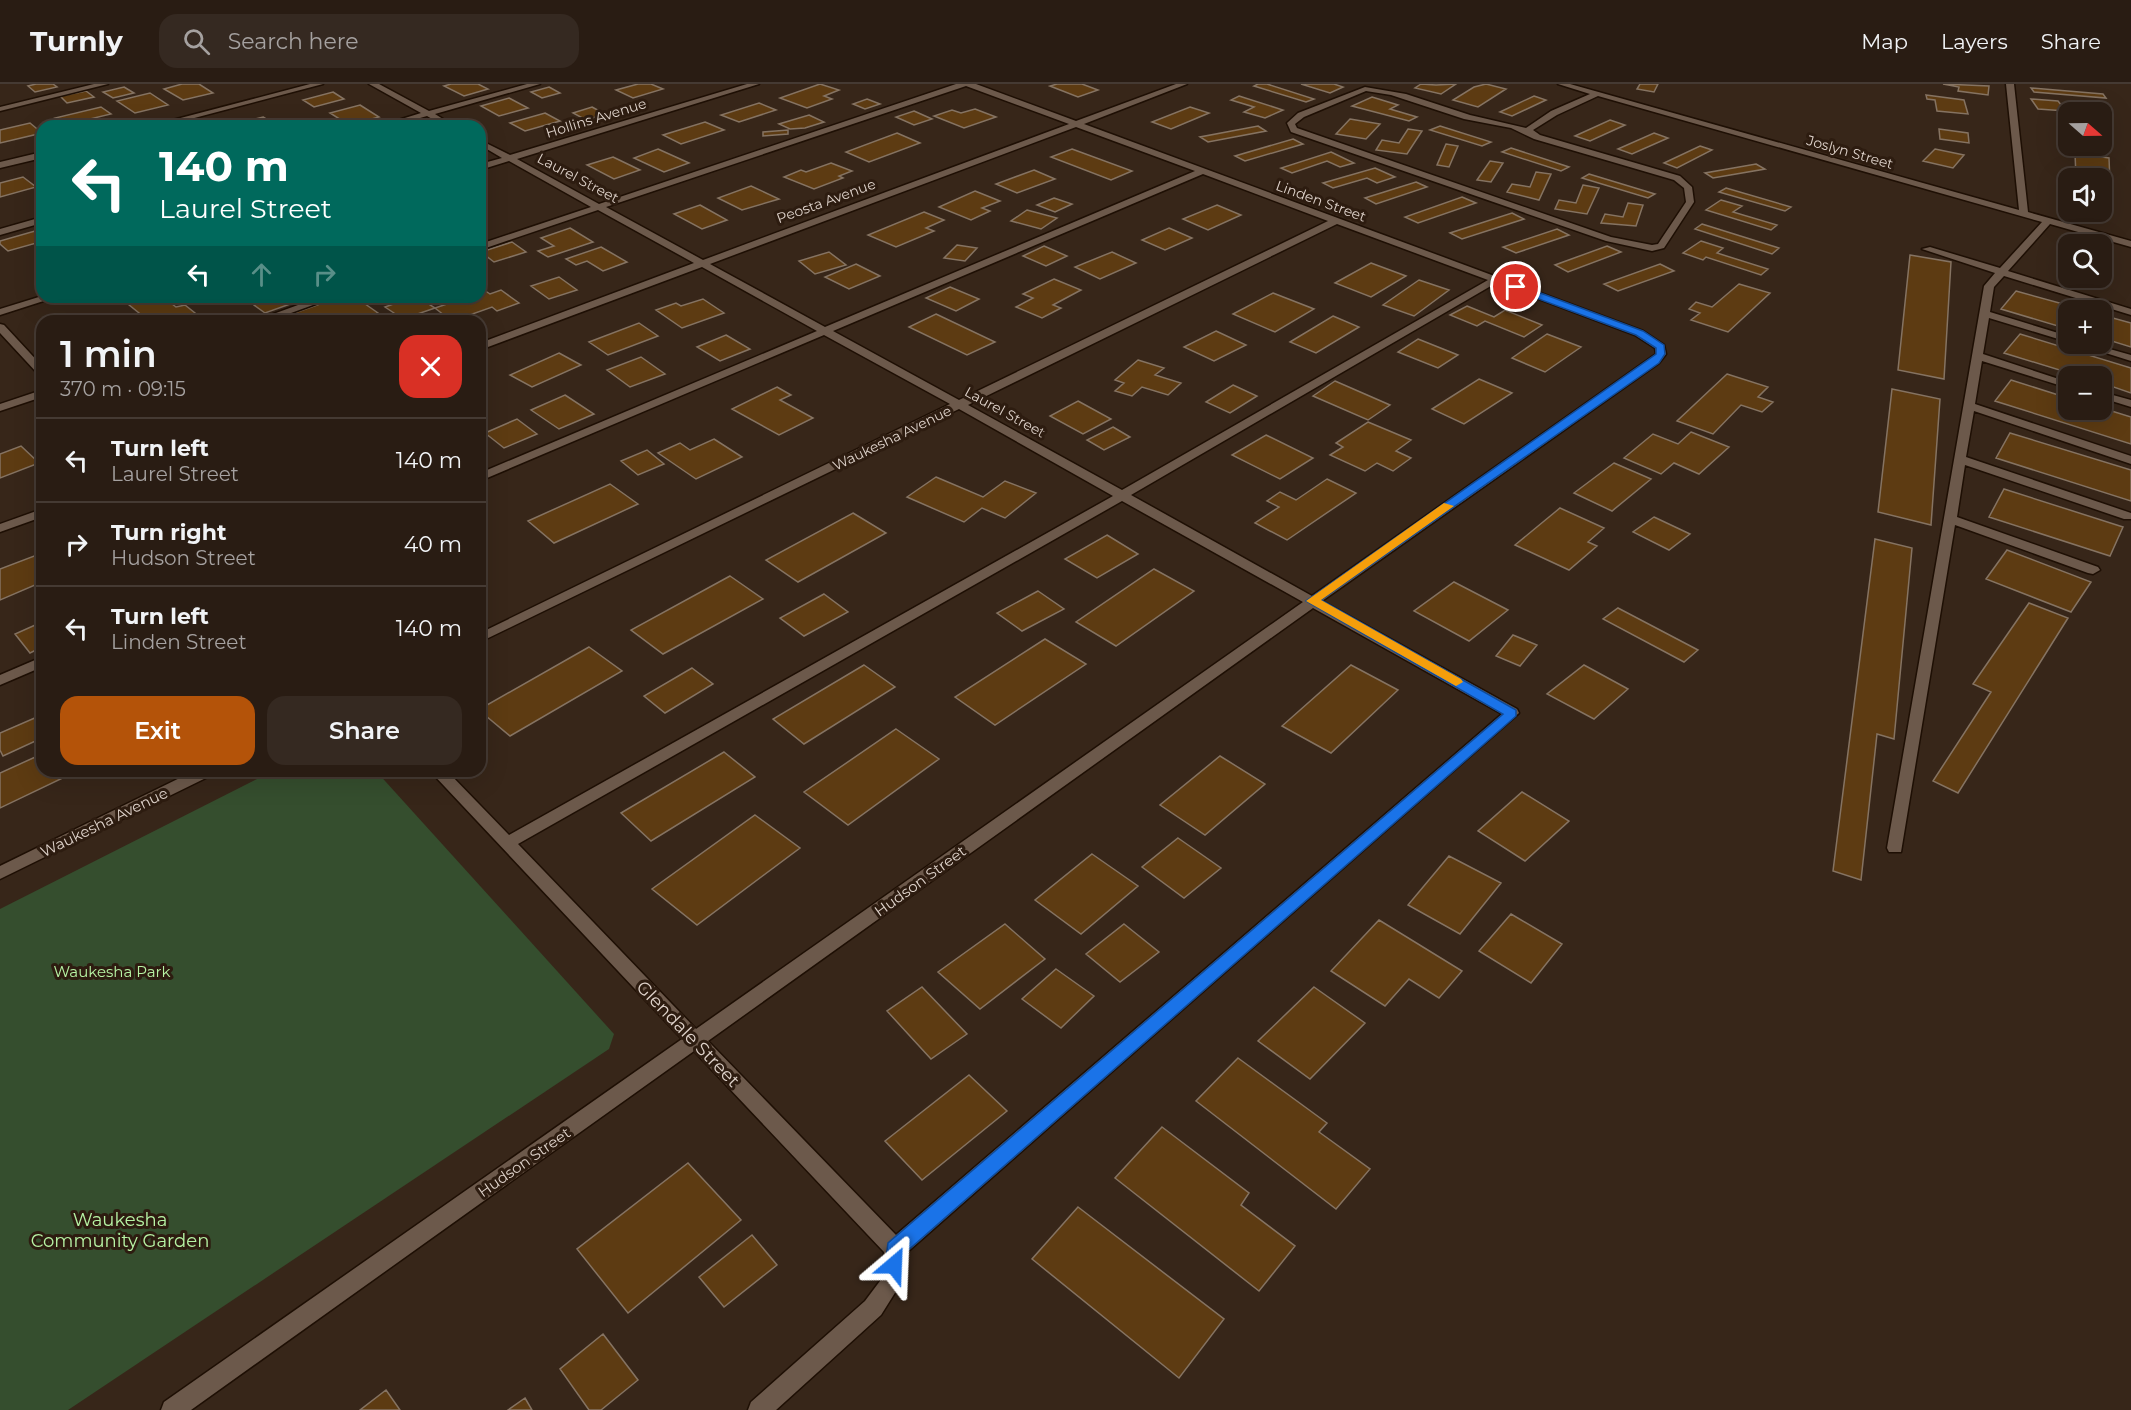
<!DOCTYPE html>
<html lang="en">
<head>
<meta charset="utf-8">
<style>
  body { margin:0; font-family:Montserrat,sans-serif; background:#352921; color:#f1f3f6; height:100vh; display:flex; flex-direction:column; font-size:22px; white-space:nowrap }
  * { box-sizing:border-box; margin:0 }
  p { font-size:20px; color:#a5a1a0 }
  .icon { flex:none; width:33px; height:33px; fill:none; stroke:currentColor; stroke-width:2; stroke-linecap:round; stroke-linejoin:round }
  .map { position:relative; flex:1; overflow:hidden }
  .sheet { position:absolute; left:36px; top:231px; width:450px; height:462px; display:flex; flex-direction:column; background:#291c13; border-radius:18px; box-shadow:0 6px 24px #0002,0 0 0 2px #453a33 }
  .sheet>* { flex:none }
  .banner { position:absolute; left:36px; top:36px; width:450px; height:183px; border-radius:18px; box-shadow:0 6px 24px #0002,0 0 0 2px #453a33; background:#00695c; color:#fff; overflow:hidden }
  .needle { width:39px; rotate:110deg }
  .tools { position:absolute; left:2058px; top:18px; display:grid; gap:12px }
  .tools a { display:grid; place-items:center; width:54px; height:54px; border-radius:12px; background:#291c13; box-shadow:0 6px 24px #0002,0 0 0 2px #453a33; font-size:30px }
  .pin { position:absolute; display:grid; place-items:center; width:51px; height:51px; color:#fff; margin:-26px; border:3px solid #fff; border-radius:50%; box-shadow:0 2px 6px #0007 }
  .me { position:absolute; width:66px; margin:-33px; rotate:26deg; stroke-linejoin:round; filter:drop-shadow(0 0 4px #0008) }
  .turn { display:flex; align-items:center; gap:21px; height:126px; padding:0 24px; font-size:27px }
  .turn .icon { width:78px; height:78px; stroke-width:2.5 }
  .turn b { display:block; font-size:42px; line-height:51px }
  .lanes { display:flex; align-items:center; height:57px; padding:0 24px; background:#0003; justify-content:center; gap:30px; direction:ltr }
  .lanes .off { opacity:.35 }
  .round { display:grid; place-items:center; flex:none; width:63px; height:63px; border-radius:18px; background:#352921 }
  .summary { display:flex; align-items:center; justify-content:space-between; height:102px; padding:0 24px }
  h1 { font-size:36px; font-weight:600; line-height:45px }
  .action { display:flex; gap:12px; margin-top:auto; padding:12px 24px }
  .action a { flex:1; height:69px; border-radius:18px; background:#b45309; color:#fff; font-size:24px; font-weight:600; line-height:69px; text-align:center }
  .action a+a { background:#352921; color:#f1f3f6 }
  ul { padding:0; list-style:none }
  li { display:flex; align-items:center; gap:18px; height:84px; padding:0 24px; border-top:2px solid #453a33 }
  li div { flex:1 }
  li b { display:block; font-size:22px }
  li em { font-style:normal }
  header { display:flex; align-items:center; gap:36px; box-sizing:border-box; height:84px; padding:0 30px; background:#291c13; border-bottom:2px solid #453a33 }
  header strong { font-size:28px }
  nav { display:flex; gap:33px; margin-inline-start:auto; font-size:21px }
  .search { width:420px; height:54px; background:#352921; display:flex; align-items:center; gap:15px; box-sizing:border-box; padding:0 21px; border-radius:18px; color:#a5a1a0; font-size:22px }
  .map>svg:first-child { display:block }
</style>
</head>
<body>
<header>
<strong>Turnly</strong>
<div class="search"><svg class="icon" aria-label="search" viewBox="0 0 24 24"><circle cx="10" cy="10" r="6"/><path d="M15 15l6 6"/></svg>Search here</div>
<nav><a>Map</a><a>Layers</a><a>Share</a></nav>
</header>
<div class="map">
<svg width="2131" height="1326" viewBox="0 0 2131 1326">
  <rect width="100%" height="100%" fill="#372619"/>
  <path fill="#354e2e" d="M273 687H376L614 950 609 965 68 1326H0V825Z"/>
  <path fill="#5d3b12" stroke="#857362" stroke-width="1.5" d="M36 0H53L57 3 35 8 28 2Z
    M182 0H199L213 9 183 16 164 5Z
    M451 0H478L488 5 464 12 444 2Z
    M638 0H651L663 5 633 14 616 6Z
    M820 0 839 6 824 12 832 15 807 24 780 14Z
    M1057 0H1082L1098 6 1078 13 1050 2Z
    M1258 0H1267L1314 15 1306 18 1254 2Z
    M1301 0H1334L1343 3 1330 9Z
    M1421 0 1436 1 1456 0 1441 10 1415 4Z
    M1486 0 1506 5 1478 23 1453 16 1474 3Z
    M1640 0H1658L1654 8 1637 5Z
    M1943 0 1989 2 1988 11 1958 7 1959 3Z
    M124 3 134 9 113 14 103 8Z
    M549 3 560 9 542 14 531 8Z
    M2031 4 2103 10 2106 14 2034 8Z
    M86 7 94 13 67 19 60 12Z
    M333 8 344 15 314 23 303 16Z
    M150 9 168 21 135 29 117 17Z
    M1926 11 1964 16 1968 30 1937 27 1935 16 1927 15Z
    M1239 12 1283 26 1265 34 1244 28 1254 23 1231 16Z
    M1534 12 1546 16 1512 32 1500 28Z
    M1372 13 1398 21 1390 25 1417 33 1409 37 1352 22Z
    M509 14 528 24 499 32 481 22Z
    M867 15 880 20 865 25 853 20Z
    M2031 15 2058 17 2062 22 2104 25 2108 30 2038 25Z
    M759 19 776 26 739 38 721 31Z
    M360 21 379 33 349 41 330 29Z
    M101 23 111 30 65 41 55 34Z
    M592 23 605 30 586 36 573 29Z
    M1190 23 1209 29 1171 45 1152 38Z
    M975 25 996 33 964 44 934 32 952 26 961 29Z
    M914 27 932 35 914 41 896 33Z
    M545 29 560 37 525 47 510 39Z
    M809 31 824 38 805 44 790 45 779 40Z
    M263 33 276 41H231Z
    M1350 35 1380 40 1366 55 1336 50Z
    M1610 36 1625 41 1590 57 1575 52Z
    M705 38 724 46 681 60 663 51Z
    M30 39 42 49 0 59V46Z
    M1258 42 1266 47 1208 58 1200 53Z
    M1440 42 1491 58 1482 62 1430 46Z
    M1408 45 1422 47 1407 70 1376 66 1382 56 1399 59Z
    M1939 45 1968 49 1969 59 1940 55Z
    M788 46V50L763 52V48Z
    M897 49 920 59 869 78 846 68Z
    M1654 49 1668 54 1632 70 1618 65Z
    M1293 55 1303 60 1245 77 1235 72Z
    M1446 60 1458 62 1449 83 1437 81Z
    M1700 62 1712 66 1677 84 1664 79Z
    M1511 64 1569 83 1561 87 1502 68Z
    M658 65 689 79 664 88 634 74Z
    M1072 65 1132 87 1111 96 1051 73Z
    M1935 65 1964 71 1953 84 1923 77Z
    M1331 68 1354 79 1340 83 1327 77 1292 89 1281 84Z
    M2075 69 2109 74 2110 99 2102 98V94H2076Z
    M613 73 640 86 614 95 587 81Z
    M1490 77 1503 79 1491 98 1477 96Z
    M831 79 852 87 839 92 843 94 814 105 784 93 801 86 806 88Z
    M1756 80 1765 85 1713 94 1705 89Z
    M1375 84 1395 93 1377 99 1367 94 1333 104 1323 99Z
    M1034 86 1055 95 1017 109 996 100Z
    M1536 88 1551 90 1539 116 1507 108 1512 100 1530 103Z
    M1589 90 1655 110 1648 114 1582 94Z
    M23 93 36 103 0 113V99Z
    M1416 98 1427 103 1376 120 1365 114Z
    M1583 101 1599 104 1587 130 1555 125 1559 116 1576 119Z
    M751 102 779 115 742 126 718 114Z
    M1726 104 1791 123 1785 127 1719 108Z
    M975 107 1000 117 982 124 990 127 971 136 939 123Z
    M1462 113 1476 119 1418 139 1405 133Z
    M1054 114 1072 120 1055 128 1037 121Z
    M1721 116 1742 122 1733 128 1777 141 1771 146 1706 126Z
    M1628 119 1643 121 1636 142 1601 139 1605 130 1623 133Z
    M700 121 727 136 702 145 674 130Z
    M1217 121 1241 131 1208 146 1183 135Z
    M1027 126 1057 134 1041 145 1011 137Z
    M924 128 944 136 926 144 934 147 896 163 868 151Z
    M1512 129 1524 135 1462 155 1450 149Z
    M1702 140 1779 164 1772 170 1695 145Z
    M570 144 593 158 548 173 538 167 554 162 541 154Z
    M1169 144 1192 154 1165 166 1142 156Z
    M42 145V153L36 155 40 158 8 167 0 160V157Z
    M1557 145 1569 151 1516 169 1503 163Z
    M1701 157 1723 164 1717 169 1768 185 1761 191 1706 173 1703 176 1683 169Z
    M512 158 526 168 494 178 481 168Z
    M957 161 977 164 965 177 944 174Z
    M1044 162 1067 172 1046 182 1023 172Z
    M1607 162 1621 168 1568 188 1555 181Z
    M601 163 627 178 603 187 587 177 576 181 566 175Z
    M829 168 846 181 815 190 799 177Z
    M1112 168 1136 179 1100 195 1075 183Z
    M1910 171 1951 178 1944 295 1898 286Z
    M1371 179 1406 192 1371 213 1335 199Z
    M856 180 880 192 849 205 825 193Z
    M1660 180 1674 187 1618 207 1604 200Z
    M559 193 577 206 549 215 531 202Z
    M1054 195 1081 206 1053 221 1061 224 1042 234 1016 223 1033 214 1023 210Z
    M1419 196 1449 206 1414 232 1383 221Z
    M1739 200 1770 209 1728 248 1691 236 1700 229 1689 225 1696 218 1712 223Z
    M950 203 979 215 956 227 926 214Z
    M481 204 490 210 501 206 519 219 497 227 492 223 464 233 459 231 449 235 435 224 453 218 449 215 453 213H480Z
    M2016 207 2085 226H2068V245L2001 225Z
    M1273 209 1314 225 1275 248 1233 230Z
    M132 213H163L176 223 185 221 195 229 171 237H149L123 216Z
    M278 213H284L293 219 265 229 254 221Z
    M340 213H355L378 229 356 237H271Z
    M413 213H418L435 224 403 235 385 223Z
    M703 215 724 229 682 244 656 226 676 219 681 222Z
    M1467 222 1494 233 1505 226 1542 241 1524 253 1485 237 1477 242 1450 231Z
    M936 230 995 258 967 271 909 243Z
    M2102 231 2131 239V263L2102 254Z
    M1333 232 1359 243 1316 269 1290 258Z
    M639 239 658 252 608 271 589 258Z
    M1216 247 1246 261 1214 277 1184 263Z
    M1547 250 1581 263 1545 288 1512 274Z
    M2020 250 2131 284V309L2102 299V292H2079L2004 269Z
    M726 251 750 265 720 277 697 263Z
    M1418 255 1458 271 1438 284 1398 268Z
    M559 269 581 281 532 303 510 291Z
    M641 273 665 290 630 303 607 286Z
    M1138 276 1164 284 1155 291 1181 299 1168 311 1142 303 1132 312 1115 307 1124 299 1115 296Z
    M1727 290 1768 303 1758 313 1773 318 1762 328 1741 321 1713 350 1677 337Z
    M1479 295 1512 309 1464 340 1432 325Z
    M2011 296 2068 314V326L2102 324 2131 333V360L1995 317Z
    M1335 297 1390 321 1368 336 1313 312Z
    M1233 301 1257 312 1230 329 1206 318Z
    M777 303 791 311 780 316 813 334 779 351 732 325Z
    M1892 305 1940 315 1931 441 1878 428Z
    M565 311 594 330 559 345 531 326Z
    M1078 317 1111 335 1083 350 1050 332Z
    M517 335 537 350 504 364 485 349Z
    M1368 338 1411 356 1396 367 1411 374 1393 387 1377 379 1365 387 1330 371 1343 363 1336 359Z
    M1113 343 1130 353 1104 366 1087 356Z
    M1691 348 1729 363 1699 390 1674 379 1661 390 1624 374 1653 350 1678 360Z
    M2010 349 2131 386V417L1996 374Z
    M1266 351 1313 374 1280 395 1232 371Z
    M714 355 742 373 696 395 658 369 680 359 690 366Z
    M21 362 39 379 0 394V370Z
    M647 366 664 380 638 391 621 377Z
    M1614 379 1651 395 1612 427 1574 409Z
    M936 393 983 413 1005 397 1036 409 1005 434 982 424 964 438 907 413Z
    M1327 395 1356 409 1287 456 1255 439 1279 423 1267 417 1280 408 1296 416Z
    M610 400 638 420 554 459 528 437Z
    M2004 405 2123 443 2110 472 1989 433Z
    M1560 424 1604 444 1588 458 1597 462 1569 486 1515 461Z
    M853 429 886 449 798 498 766 476Z
    M1654 433 1690 450 1669 466 1633 448Z
    M1107 451 1138 470 1097 494 1065 475Z
    M1875 455 1912 464 1894 655 1877 650 1861 796 1833 787Z
    M2007 466 2091 498 2071 528 1986 495Z
    M42 469V498L0 516V485Z
    M1154 485 1194 507 1116 562 1076 538Z
    M730 492 763 515 663 570 631 546Z
    M1454 498 1508 526 1469 557 1414 527Z
    M1038 507 1064 525 1022 547 997 529Z
    M824 510 848 528 804 552 780 534Z
    M2029 519 2068 534 1958 709 1933 697 1991 608 1973 600Z
    M1618 524 1698 566 1684 578 1603 535Z
    M42 538V563L30 569 15 550Z
    M1513 551 1537 561 1520 582 1496 572Z
    M1045 555 1086 580 995 641 955 613Z
    M589 563 622 587 510 652 480 627V625Z
    M864 581 895 603 804 660 773 635Z
    M1351 581 1398 606 1331 669 1282 642Z
    M1584 581 1628 605 1594 635 1547 610Z
    M692 584 713 600 665 629 644 612Z
    M37 633 42 641V654L3 672 0 666V649Z
    M896 645 939 675 848 741 804 708Z
    M724 668 755 693 651 757 621 729Z
    M42 670V687H66L69 691 0 724V689Z
    M1220 672 1265 700 1205 751 1160 721Z
    M1522 708 1569 737 1525 777 1478 747Z
    M755 731 800 764 697 841 652 805Z
    M1178 754 1221 784 1184 814 1142 783Z
    M1092 770 1138 802 1081 850 1035 816Z
    M1449 772 1501 799 1460 850 1408 821Z
    M1511 830 1562 860 1531 899 1479 867Z
    M1379 836 1462 887 1439 914 1409 895 1385 922 1331 887Z
    M1005 840 1045 875 980 925 938 888Z
    M1124 840 1159 868 1120 898 1086 870Z
    M1056 885 1094 912 1061 944 1022 915Z
    M922 903 967 950 931 975 887 927Z
    M1314 903 1365 939 1310 995 1258 957Z
    M1238 974 1327 1039 1319 1048 1370 1085 1336 1125 1196 1017Z
    M969 991 1007 1027 922 1096 885 1057Z
    M1162 1043 1249 1109 1241 1121 1295 1162 1259 1207 1115 1094Z
    M688 1079 741 1136 628 1229 577 1165Z
    M1078 1123 1224 1235 1179 1294 1032 1175Z
    M752 1151 777 1181 724 1223 699 1193Z
    M603 1250 638 1296 601 1326H589L560 1285Z
    M386 1306 400 1326H360Z
    M525 1314 532 1326H508Z"/>
  <g fill="none" stroke-linecap="round" stroke-linejoin="round">
    <g stroke="#1e0f04" stroke-width="3">
      <path id="minor" d="M94 0H108L0 27V23Z
        M310 0H323L164 42H150Z
        M369 0H379L429 27 527 0H540L435 30 454 42H444L427 32 392 42H379L421 29Z
        M747 0H759L517 75 599 120 956 0H976L1076 37 1176 0H1187L1084 40 1643 247 1664 261 1666 270 1659 279 1322 517 1517 625 1519 629 905 1170 903 1196 881 1231 776 1326H748L751 1318 865 1217 883 1193 884 1168 694 967 191 1326H161L164 1318 682 955 430 687H447L509 751 1113 412 959 325 480 558V549L950 320 824 251 480 397V389L817 247 702 183 480 266V259L694 179 598 126 480 166V160L591 123 509 77 480 86V80L502 74 480 61V56L510 71ZM966 2 1069 40 703 176 606 123ZM1076 43 1195 87 825 243 710 180ZM1203 90 1328 137 959 316 833 247ZM1337 140 1488 196 1122 406 968 321ZM1496 199 1635 251 1655 264 1656 270 1312 512 1131 411ZM1122 417 1303 518 696 945 518 760ZM1313 524 1502 630 896 1151 708 957Z
        M1558 0H1570L2019 126 2006 0H2014L2028 128 2131 157V163L2050 140 2008 187 2131 225V231L2004 192 1994 203 1990 228 2068 252V258L1989 234 1983 270 2068 298V304L1982 277 1975 320 2131 372V380L1974 327 1966 373 2131 429V435H2124L1965 381 1957 433 2098 483 2100 486 2093 490 2088 489 1955 441 1901 768H1889L1887 764 1984 202 1995 189 1922 165 1930 163 2000 184 2042 138 1598 12 1557 31 1533 46 1540 51 1680 92 1692 103 1694 118 1664 164 1652 167 1606 157 1291 48 1287 39 1298 29 1365 3 1406 10 1470 31 1526 44 1551 27 1590 10ZM1366 7 1391 11 1464 35 1511 44 1534 55 1674 96 1684 104 1686 118 1658 160 1652 161 1611 153 1297 44 1295 40 1304 33Z
        M42 68V74L0 84V78Z
        M42 133V139L0 151V145Z
        M42 212 56 213 0 231V225Z
        M320 213H335L269 237H254Z
        M0 240 4 241 42 282V291L38 290 0 249Z
        M2077 260H2092L2131 271V277Z
        M42 306V313L0 327V320Z
        M2102 308 2131 316V323L2102 314Z
        M42 425V433L0 448V440Z
        M42 573V583L0 601V591Z
        M194 687H215L212 691 0 795V782Z"/>
    </g>
    <use href="#minor" fill="#6c594b" fill-rule="evenodd"/>
  </g>
  <path fill="#1a73e8" stroke="#114b97" stroke-width="1.5" d="M1512 201H1519L1643 247 1664 261 1665 270 1659 279 1321 516 1516 626V632L904 1170 901 1187 894 1190 887 1187 885 1181 888 1159 1503 630 1306 517 1656 270V264L1636 251 1512 205Z"/>
  <path fill="#f59e0b" d="M1444 419 1454 422 1321 516 1461 595 1463 598 1456 602 1306 517Z"/>
  <g text-anchor="middle" dominant-baseline="central" stroke-width="6" stroke-linejoin="round" paint-order="stroke">
    <g font-size="14" fill="#ded2ca" stroke="#2d1c10">
      <text transform="translate(596 34) rotate(-17)">Hollins Avenue</text>
      <text transform="translate(1850 68) rotate(16)">Joslyn Street</text>
      <text transform="translate(578 94) rotate(28)">Laurel Street</text>
      <text transform="translate(826 117) rotate(-20)">Peosta Avenue</text>
      <text transform="translate(1321 117) rotate(20)">Linden Street</text>
      <text transform="translate(1005 328) rotate(29)">Laurel Street</text>
      <text transform="translate(892 354) rotate(-26)">Waukesha Avenue</text>
    </g>
    <g font-size="15" fill="#ded2ca" stroke="#2d1c10">
      <text transform="translate(104 738) rotate(-26)">Waukesha Avenue</text>
      <text transform="translate(920 797) rotate(-36)">Hudson Street</text>
      <text transform="translate(524 1078) rotate(-35)">Hudson Street</text>
    </g>
    <g font-size="15" fill="#b7f4a5" stroke="#2d1c10">
      <text x="112" y="887">Waukesha Park</text>
    </g>
    <g font-size="18" fill="#ded2ca" stroke="#2d1c10">
      <text transform="translate(688 950) rotate(46)">Glendale Street</text>
    </g>
    <g font-size="18" fill="#b7f4a5" stroke="#2d1c10">
      <text x="120" y="1136">Waukesha<tspan x="120" dy="21">Community Garden</tspan></text>
    </g>
  </g>
</svg>
<div class="tools">
<a><svg class="needle" viewBox="-14 -14 28 28"><path d="M0-13l5 13h-10z" fill="#e53935"/><path d="M0 13l5-13h-10z" fill="#a5a1a0"/></svg></a>
<a><svg class="icon" aria-label="sound" viewBox="0 0 24 24"><path d="M4 9h4l5-4v14l-5-4H4zM17 9q2 3 0 6"/></svg></a>
<a><svg class="icon" aria-label="search" viewBox="0 0 24 24"><circle cx="10" cy="10" r="6"/><path d="M15 15l6 6"/></svg></a>
<a>+</a>
<a>−</a>
</div>
<div class="pin" style="left:1516px;top:203px;background:#d93025"><svg class="icon" aria-label="arrive" viewBox="0 0 24 24"><path d="M6 21V4h12l-3 4 3 4H6"/></svg></div>
<svg class="me" style="left:894px;top:1181px" viewBox="-20 -20 40 40"><path d="M0-17L14 15 0 8-14 15z" fill="#1a73e8" stroke="#fff" stroke-width="4"/></svg>
<div class="banner">
<div class="turn"><svg class="icon" aria-label="left" viewBox="0 0 24 24"><path d="M17 20v-9H6M10 6l-5 5 5 5"/></svg><div><b>140 m</b>Laurel Street</div></div>
<div class="lanes"><svg class="icon" aria-label="left" viewBox="0 0 24 24"><path d="M17 20v-9H6M10 6l-5 5 5 5"/></svg><svg class="icon off" aria-label="ahead" viewBox="0 0 24 24"><path d="M12 20V5M6 11l6-6 6 6"/></svg><svg class="icon off" aria-label="right" viewBox="0 0 24 24"><path d="M7 20v-9h11M14 6l5 5-5 5"/></svg></div>
</div>
<section class="sheet">
<div class="summary"><div><h1>1 min</h1><p>370 m · 09:15</p></div><a class="round" style="background:#d93025;color:#fff"><svg class="icon" aria-label="close" viewBox="0 0 24 24"><path d="M6 6l12 12M18 6L6 18"/></svg></a></div>
<ul>
<li><svg class="icon" aria-label="left" viewBox="0 0 24 24"><path d="M17 20v-9H6M10 6l-5 5 5 5"/></svg><div><b>Turn left</b><p>Laurel Street</p></div><em>140 m</em></li>
<li><svg class="icon" aria-label="right" viewBox="0 0 24 24"><path d="M7 20v-9h11M14 6l5 5-5 5"/></svg><div><b>Turn right</b><p>Hudson Street</p></div><em>40 m</em></li>
<li><svg class="icon" aria-label="left" viewBox="0 0 24 24"><path d="M17 20v-9H6M10 6l-5 5 5 5"/></svg><div><b>Turn left</b><p>Linden Street</p></div><em>140 m</em></li>
</ul>
<div class="action"><a>Exit</a><a>Share</a></div>
</section>
</div>
</body>
</html>
